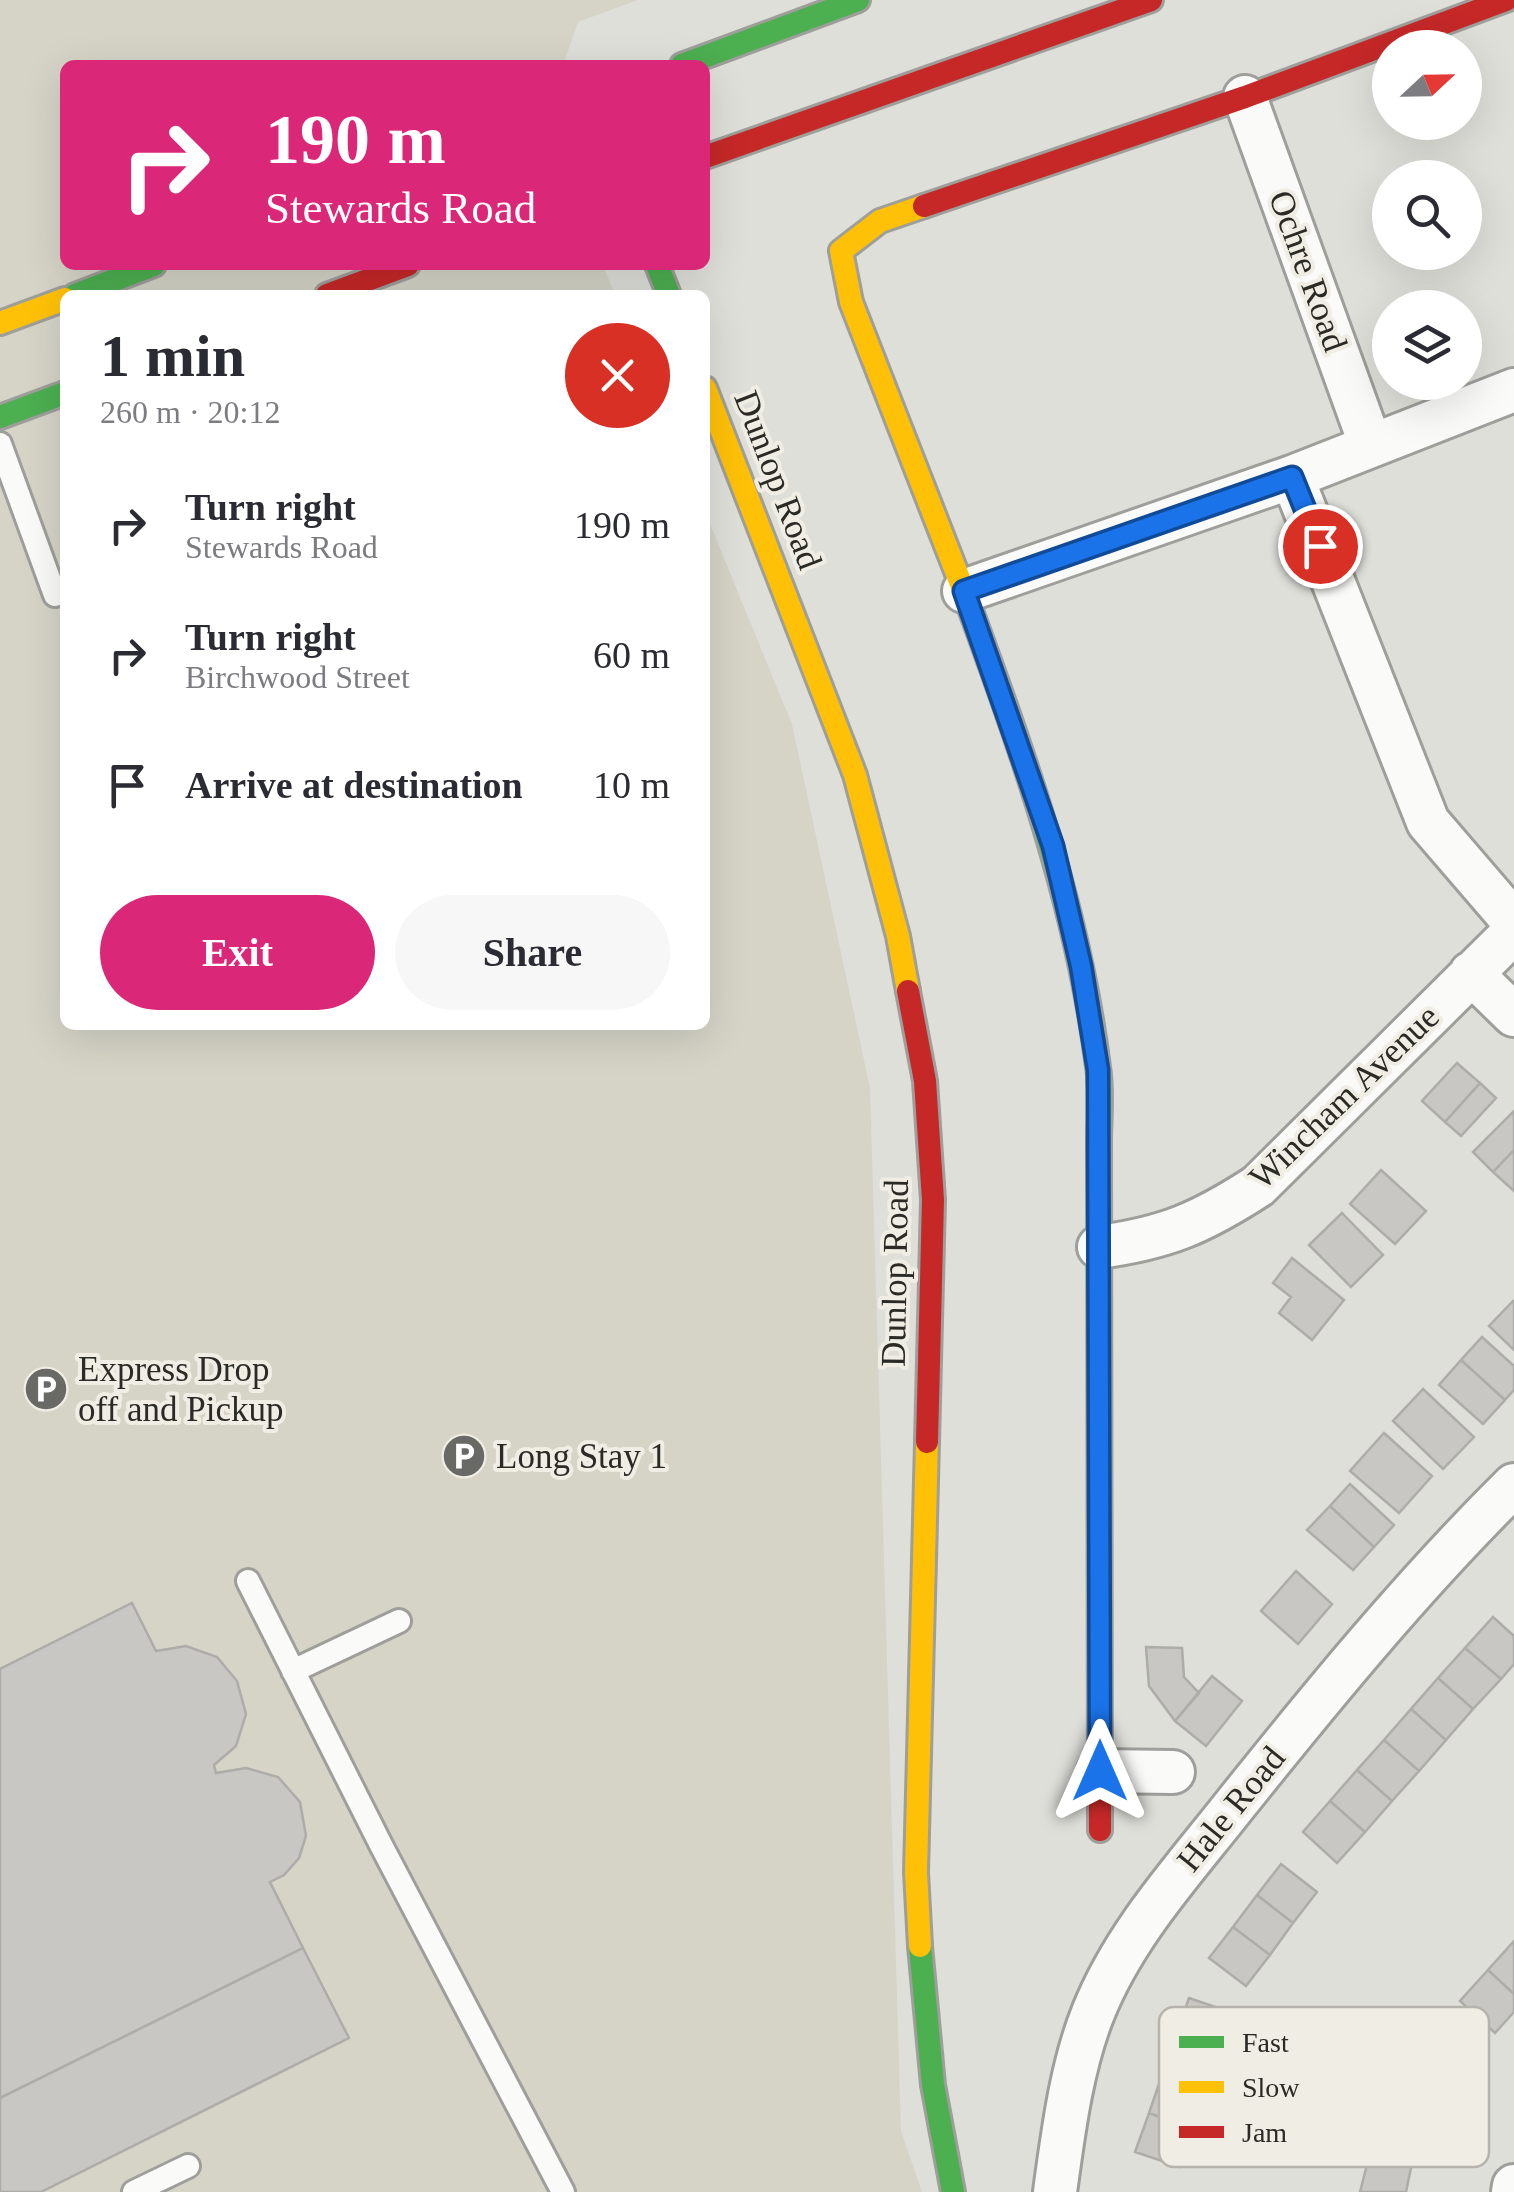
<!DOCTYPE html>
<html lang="en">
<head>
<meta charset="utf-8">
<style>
  body { margin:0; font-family:Georgia,serif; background:#f7f7f7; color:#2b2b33; height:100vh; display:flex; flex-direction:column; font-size:38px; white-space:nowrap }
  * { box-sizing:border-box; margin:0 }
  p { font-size:32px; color:#7c7c81 }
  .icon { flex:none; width:55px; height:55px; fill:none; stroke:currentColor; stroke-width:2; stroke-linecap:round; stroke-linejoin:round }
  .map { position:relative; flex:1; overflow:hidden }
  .sheet { position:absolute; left:60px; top:290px; width:650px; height:740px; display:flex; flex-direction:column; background:#fff; border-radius:15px; box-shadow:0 10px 40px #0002 }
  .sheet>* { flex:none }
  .top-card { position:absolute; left:60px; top:60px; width:650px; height:210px; border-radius:15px; box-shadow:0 10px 40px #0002; background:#db2777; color:#fff; overflow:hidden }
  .needle { width:65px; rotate:68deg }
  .tools { position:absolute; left:1372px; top:30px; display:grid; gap:20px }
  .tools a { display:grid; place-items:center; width:110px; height:110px; border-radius:50%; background:#fff; box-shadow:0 10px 40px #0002; font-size:50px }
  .pin { position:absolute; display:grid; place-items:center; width:85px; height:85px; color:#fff; margin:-42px; border:5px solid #fff; border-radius:50%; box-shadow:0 2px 10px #0007 }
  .me { position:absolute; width:110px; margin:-55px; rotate:0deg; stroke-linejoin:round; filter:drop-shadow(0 0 8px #0008) }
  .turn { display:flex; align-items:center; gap:35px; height:210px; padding:0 40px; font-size:45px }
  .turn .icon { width:130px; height:130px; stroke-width:2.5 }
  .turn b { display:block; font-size:70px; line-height:85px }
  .round { display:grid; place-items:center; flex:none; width:105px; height:105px; border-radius:52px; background:#f7f7f7 }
  .summary { display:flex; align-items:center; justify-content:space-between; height:170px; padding:0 40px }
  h1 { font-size:60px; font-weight:600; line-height:75px }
  .cta { display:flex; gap:20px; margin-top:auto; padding:20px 40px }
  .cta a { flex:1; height:115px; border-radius:60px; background:#db2777; color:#fff; font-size:40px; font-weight:600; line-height:115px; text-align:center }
  .cta a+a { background:#f7f7f7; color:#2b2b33 }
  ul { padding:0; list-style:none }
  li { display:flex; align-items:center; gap:30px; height:130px; padding:0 40px }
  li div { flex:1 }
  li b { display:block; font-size:38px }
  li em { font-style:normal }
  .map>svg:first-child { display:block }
</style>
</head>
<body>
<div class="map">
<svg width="1514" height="2192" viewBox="0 0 1514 2192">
  <rect width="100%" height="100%" fill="#dfdfda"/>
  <path fill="#d5d4c7" d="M0 0H638L578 22 563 65H65V265H603L615 295H65V1025H705V512L792 724 870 1088 901 2131 922 2192H0Z"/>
  <path fill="#c8c7c3" stroke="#adaca8" stroke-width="2.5" d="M1457 1063 1480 1083 1445 1122 1422 1101Z
    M1480 1083 1496 1098 1461 1136 1445 1122Z
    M1514 1111V1150L1493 1172 1473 1152Z
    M1514 1150V1191L1493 1172Z
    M1381 1170 1426 1211 1395 1244 1350 1204Z
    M1342 1213 1383 1255 1351 1287 1309 1245Z
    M1292 1258 1344 1300 1312 1340 1279 1313 1291 1297 1273 1283Z
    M1513 1301 1514 1302V1350L1489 1326Z
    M1482 1337 1514 1366V1390L1505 1400 1461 1360Z
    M1461 1360 1505 1400 1483 1424 1439 1385Z
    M1423 1389 1474 1437 1443 1469 1393 1421Z
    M1384 1433 1432 1476 1399 1513 1350 1471Z
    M1350 1484 1394 1525 1374 1547 1330 1506Z
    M1330 1506 1374 1547 1353 1570 1307 1530Z
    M1296 1571 1332 1604 1298 1644 1261 1611Z
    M132 1603 156 1651 186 1646 217 1657 237 1681 246 1714 236 1746 214 1765 216 1773 246 1768 278 1777 300 1802 306 1836 299 1858 284 1875 270 1882 303 1948 0 2098V1669Z
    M1493 1617 1514 1636V1664L1501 1679 1465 1648Z
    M1146 1647 1182 1648 1184 1677 1199 1693 1175 1721 1149 1686Z
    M1465 1648 1501 1679 1473 1709 1438 1678Z
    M1212 1676 1242 1701 1206 1746 1175 1721Z
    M1438 1678 1473 1709 1446 1740 1411 1709Z
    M1411 1709 1446 1740 1419 1771 1384 1740Z
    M1384 1740 1419 1771 1392 1801 1357 1770Z
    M1357 1770 1392 1801 1365 1832 1330 1801Z
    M1330 1801 1365 1832 1337 1863 1303 1832Z
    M1281 1864 1317 1892 1293 1923 1257 1895Z
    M1257 1895 1293 1923 1270 1955 1233 1927Z
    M1233 1927 1270 1955 1246 1986 1209 1958Z
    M1514 1941V1994L1488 1970Z
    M303 1948 349 2038 41 2192H0V2098Z
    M1488 1970 1514 1994V2012L1495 2033 1460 2001Z
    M1189 1998 1233 2013 1220 2051 1175 2036Z
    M1162 2075 1207 2090 1193 2129 1149 2113Z
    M1149 2113 1193 2129 1180 2167 1135 2152Z
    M1371 2149 1412 2163 1406 2192H1360Z"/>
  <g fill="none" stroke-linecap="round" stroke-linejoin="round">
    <g stroke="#9e9e9a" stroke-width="28">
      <path id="lane" d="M0 444 55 595
        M248 1581 381 1845 563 2192
        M293 1671 399 1621
        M134 2192 188 2166"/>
    </g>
    <g stroke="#9e9e9a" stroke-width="48">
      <path id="street" d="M1245 97 1371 446
        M1292 477 1428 822 1514 922
        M964 591 1292 477 1514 390
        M1471 973 1514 1015
        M1099 1247C1166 1238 1201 1223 1258 1186L1514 932
        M1099 1771 1173 1772
        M1055 2192C1063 2134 1071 2068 1093 2013 1124 1935 1182 1872 1234 1806 1322 1696 1413 1585 1514 1485
        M1513 2192 1514 2186"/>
    </g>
    <g stroke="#9e9e9a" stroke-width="28">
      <path id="fast" d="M682 65 858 0
        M657 265 669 295
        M75 295 154 265
        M0 417 65 393
        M963 589C1020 745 1077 901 1098 1067 1102 1091 1099 1118 1099 1143
        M920 1946 933 2085 953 2192"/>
    </g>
    <g stroke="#9e9e9a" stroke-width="28">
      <path id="slow" d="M924 206 880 221 841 251 851 302 963 589
        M0 323 65 299
        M705 388 855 775 898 936 908 991
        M920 1946 916 1872 927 1442"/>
    </g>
    <g stroke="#9e9e9a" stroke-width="28">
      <path id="jam" d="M705 157 1151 0
        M924 206 1245 97 1506 0
        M327 295 408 265
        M908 991 925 1081 933 1200 927 1442
        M1099 1143 1100 1830"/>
    </g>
    <use href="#lane" stroke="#fafaf9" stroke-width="22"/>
    <use href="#street" stroke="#fafaf9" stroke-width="42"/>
    <use href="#fast" stroke="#4caf50" stroke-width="22"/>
    <use href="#slow" stroke="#ffc107" stroke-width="22"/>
    <use href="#jam" stroke="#c62828" stroke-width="22"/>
  </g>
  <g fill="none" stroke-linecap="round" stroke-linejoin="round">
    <g stroke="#114b97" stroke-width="25">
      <path id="route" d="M1100 1771 1098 1070 1081 966 1053 846 964 591 1292 477 1320 546"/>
    </g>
    <use href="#route" stroke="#1a73e8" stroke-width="18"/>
  </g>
  <defs>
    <g id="parking-disc" transform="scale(2.25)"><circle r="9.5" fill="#696965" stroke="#f0eee4"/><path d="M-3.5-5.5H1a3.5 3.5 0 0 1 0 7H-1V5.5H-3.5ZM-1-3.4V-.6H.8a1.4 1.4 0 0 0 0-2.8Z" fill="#fff"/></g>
  </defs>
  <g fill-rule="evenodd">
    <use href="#parking-disc" x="46" y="1389"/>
    <use href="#parking-disc" x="464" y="1456"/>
  </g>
  <g text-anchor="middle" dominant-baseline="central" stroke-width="8" stroke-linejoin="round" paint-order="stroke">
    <g font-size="35" fill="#2a2a26" stroke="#f0eee4">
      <text transform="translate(1308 271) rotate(70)">Ochre Road</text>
      <text transform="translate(778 480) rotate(69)">Dunlop Road</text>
      <text transform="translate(1344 1097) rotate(-44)">Wincham Avenue</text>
      <text transform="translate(895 1273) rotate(-89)">Dunlop Road</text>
      <text transform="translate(1231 1809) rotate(-51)">Hale Road</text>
    </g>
    <g font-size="35" fill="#2a2a26" stroke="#f0eee4" text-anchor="start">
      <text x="78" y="1369">Express Drop<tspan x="78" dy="40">off and Pickup</tspan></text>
      <text x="496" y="1456">Long Stay 1</text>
    </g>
  </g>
  <rect x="1159" y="2007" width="330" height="160" rx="15" fill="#f0eee4" stroke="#b5b3ab" stroke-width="2.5"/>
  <rect x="1179" y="2036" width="45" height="12" fill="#4caf50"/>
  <rect x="1179" y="2081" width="45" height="12" fill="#ffc107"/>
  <rect x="1179" y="2126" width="45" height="12" fill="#c62828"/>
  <g font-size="28" fill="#2a2a26">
    <text x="1242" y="2052">Fast</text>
    <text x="1242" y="2097">Slow</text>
    <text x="1242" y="2142">Jam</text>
  </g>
</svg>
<div class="tools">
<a><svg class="needle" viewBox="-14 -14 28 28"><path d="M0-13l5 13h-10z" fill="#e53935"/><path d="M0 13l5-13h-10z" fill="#7c7c81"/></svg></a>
<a><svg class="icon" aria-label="search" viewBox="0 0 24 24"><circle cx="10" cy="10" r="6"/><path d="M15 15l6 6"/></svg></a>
<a><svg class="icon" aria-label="layers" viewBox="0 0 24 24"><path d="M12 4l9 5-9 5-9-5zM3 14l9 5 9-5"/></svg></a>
</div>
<div class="pin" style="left:1320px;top:546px;background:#d93025"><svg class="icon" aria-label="arrive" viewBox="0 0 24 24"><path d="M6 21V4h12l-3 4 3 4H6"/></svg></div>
<svg class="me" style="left:1100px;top:1771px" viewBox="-20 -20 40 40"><path d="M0-17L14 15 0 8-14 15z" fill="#1a73e8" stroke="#fff" stroke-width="4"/></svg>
<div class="top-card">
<div class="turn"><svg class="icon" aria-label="right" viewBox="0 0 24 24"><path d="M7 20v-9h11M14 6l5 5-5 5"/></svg><div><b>190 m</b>Stewards Road</div></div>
</div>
<section class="sheet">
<div class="summary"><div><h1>1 min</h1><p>260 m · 20:12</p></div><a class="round" style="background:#d93025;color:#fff"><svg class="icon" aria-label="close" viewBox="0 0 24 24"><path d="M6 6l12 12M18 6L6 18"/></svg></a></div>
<ul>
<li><svg class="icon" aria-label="right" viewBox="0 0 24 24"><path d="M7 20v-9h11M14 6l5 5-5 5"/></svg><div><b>Turn right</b><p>Stewards Road</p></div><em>190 m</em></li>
<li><svg class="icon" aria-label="right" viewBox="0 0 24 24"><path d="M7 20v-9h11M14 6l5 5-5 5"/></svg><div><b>Turn right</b><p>Birchwood Street</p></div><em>60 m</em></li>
<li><svg class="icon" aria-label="arrive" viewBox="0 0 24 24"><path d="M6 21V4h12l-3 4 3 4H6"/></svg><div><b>Arrive at destination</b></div><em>10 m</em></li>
</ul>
<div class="cta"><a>Exit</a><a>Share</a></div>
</section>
</div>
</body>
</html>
